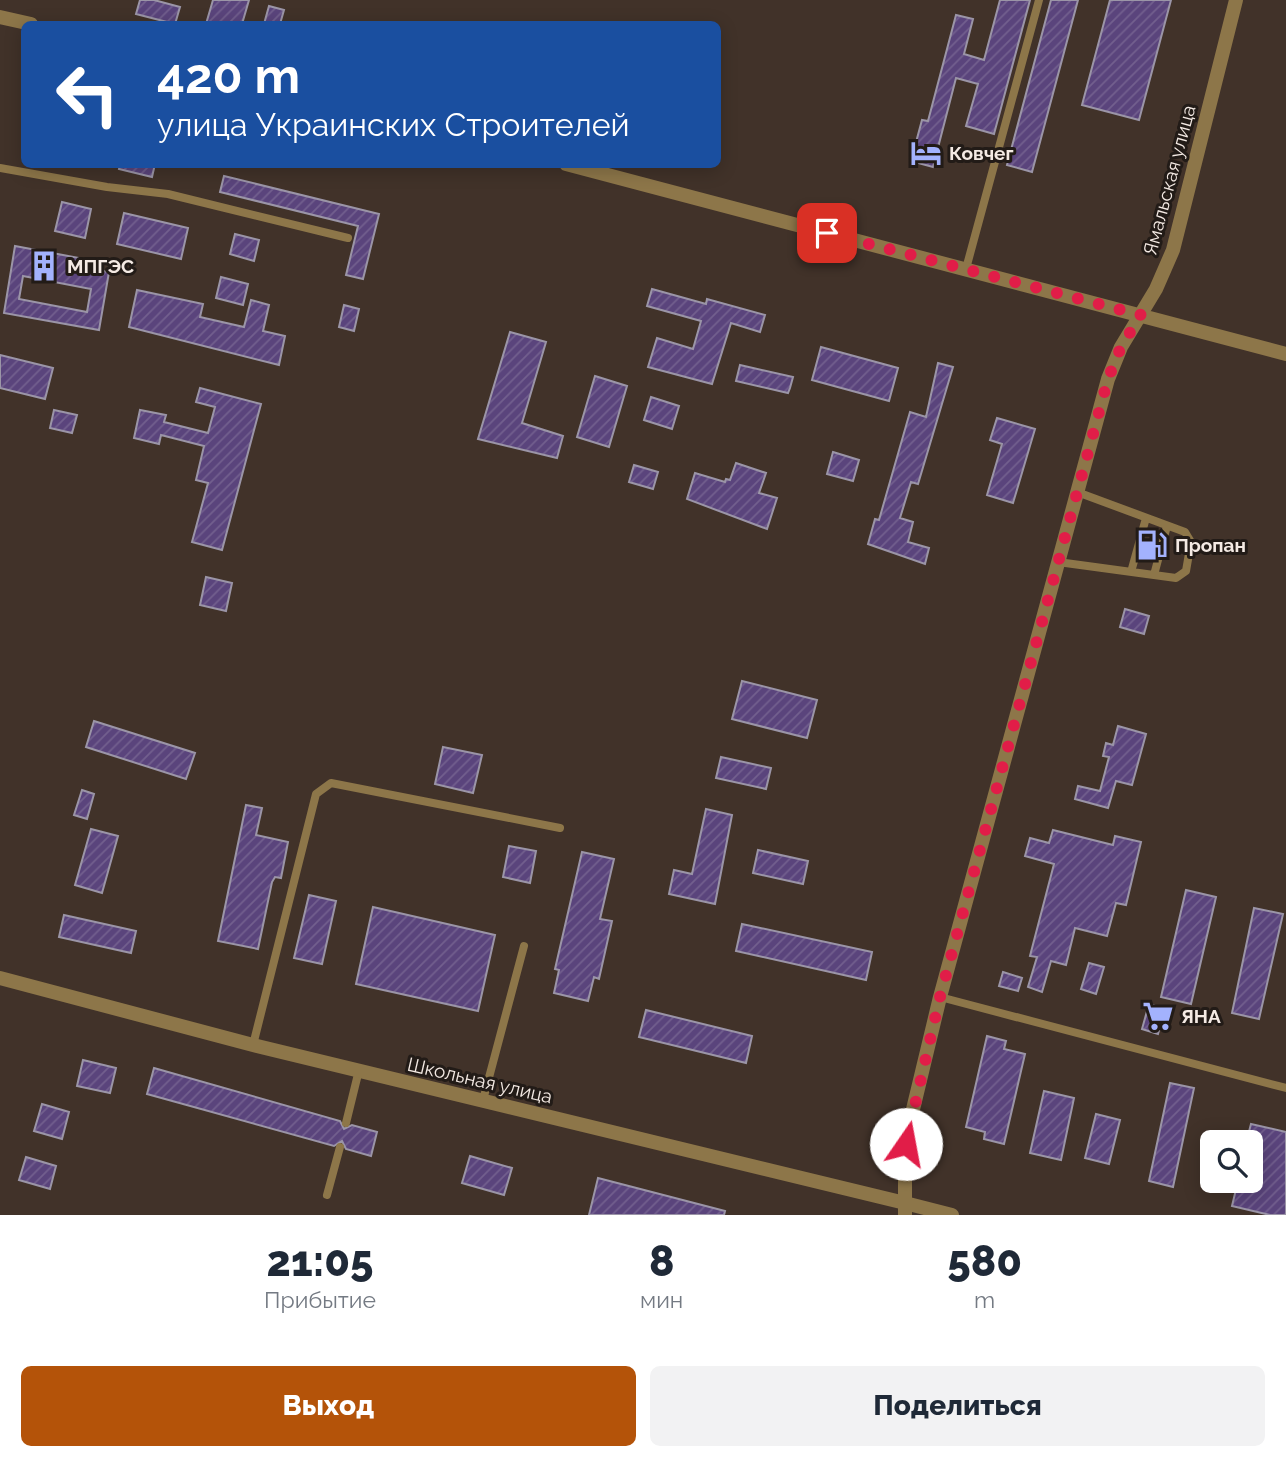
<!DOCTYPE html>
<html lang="ru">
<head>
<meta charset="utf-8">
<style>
  body { margin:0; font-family:Raleway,sans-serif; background:#f2f2f3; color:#1f2937; height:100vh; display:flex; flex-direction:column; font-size:26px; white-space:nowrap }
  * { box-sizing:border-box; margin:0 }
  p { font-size:23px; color:#747a83 }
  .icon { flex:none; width:38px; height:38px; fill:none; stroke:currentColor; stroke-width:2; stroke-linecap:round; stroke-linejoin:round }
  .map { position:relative; height:1215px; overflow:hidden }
  .side { display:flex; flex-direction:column; background:#fff; flex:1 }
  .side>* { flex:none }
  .hud { position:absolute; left:21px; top:21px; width:700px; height:147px; border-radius:10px; box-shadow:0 4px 18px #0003; background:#1a4fa0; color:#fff; overflow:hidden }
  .tools { position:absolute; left:1200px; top:1130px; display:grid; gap:14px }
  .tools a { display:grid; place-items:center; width:63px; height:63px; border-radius:10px; background:#fff; box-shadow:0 4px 18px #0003; font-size:35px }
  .pin { position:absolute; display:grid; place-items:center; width:60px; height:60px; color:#fff; margin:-30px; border-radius:14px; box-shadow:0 4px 10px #0006 }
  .me { position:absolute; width:77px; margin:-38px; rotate:12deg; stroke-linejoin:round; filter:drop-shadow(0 0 5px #0008) }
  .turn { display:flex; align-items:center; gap:24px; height:147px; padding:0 21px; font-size:32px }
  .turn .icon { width:91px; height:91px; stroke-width:2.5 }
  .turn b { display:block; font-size:49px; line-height:60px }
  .eta { display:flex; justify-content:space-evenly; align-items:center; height:119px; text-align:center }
  .eta b { font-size:42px; font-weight:800; line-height:49px }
  .cta { display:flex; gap:14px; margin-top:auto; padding:14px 21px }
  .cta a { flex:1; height:80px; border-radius:10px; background:#b45309; color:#fff; font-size:28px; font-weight:800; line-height:80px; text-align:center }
  .cta a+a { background:#f2f2f3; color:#1f2937 }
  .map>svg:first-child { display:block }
</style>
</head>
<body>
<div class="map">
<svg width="1286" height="1215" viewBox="0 0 1286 1215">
  <defs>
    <pattern id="building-hatch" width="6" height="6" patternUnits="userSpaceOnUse" patternTransform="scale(1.75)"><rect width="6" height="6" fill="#5a447c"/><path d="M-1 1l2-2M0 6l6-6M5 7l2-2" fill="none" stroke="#725f8e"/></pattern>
  </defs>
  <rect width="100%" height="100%" fill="#413229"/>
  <path fill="url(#building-hatch)" stroke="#9b95a7" stroke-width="2" fill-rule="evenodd" d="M140 0H154L180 7 175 24 136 14Z
    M213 0H249L242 24H206Z
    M1000 0H1030L994 134 966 126 978 84 956 78 933 167 911 161 922 120 928 121 956 15 973 19 964 54 984 60Z
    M1051 0H1078L1032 172 1007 165Z
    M1110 0H1171L1139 120 1082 105Z
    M269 6 284 10 280 24H264Z
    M120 164H155L152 177 119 169Z
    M224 176 379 214 363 279 346 275 358 226 220 192Z
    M62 202 91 209 85 238 55 231Z
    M124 213 188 228 181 259 117 244Z
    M235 234 259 240 254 261 230 254Z
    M15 246 79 258 77 266 109 272 99 330 4 313ZM23 276 91 289 87 312 19 299Z
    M221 277 248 284 243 305 216 298Z
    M652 289 706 304 707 299 765 315 760 332 731 323 712 384 648 367 657 338 693 349 701 321 647 306Z
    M137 290 203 304 200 317 244 327 251 300 269 305 263 331 285 336 279 365 129 327Z
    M344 305 359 309 354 331 339 327Z
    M510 332 546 342 522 423 563 436 557 458 478 439Z
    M821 347 898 368 889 401 812 380Z
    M0 355 53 368 45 399 0 388Z
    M938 363 953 367 918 484 911 482 900 518 913 522 908 542 929 548 925 564 868 544 875 519 879 520 910 412 926 417Z
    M740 365 793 377 790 388 788 393 736 381Z
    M595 376 627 386 609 447 577 437Z
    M200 388 261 404 222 550 192 542 208 483 196 480 204 446 161 435 159 444 134 438 140 410 166 415 164 422 208 433 215 407 196 402Z
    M651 397 679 406 672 429 644 420Z
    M54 410 77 415 72 433 50 428Z
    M997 418 1035 429 1013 503 987 495 1002 444 990 440Z
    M833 452 859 460 853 481 827 474Z
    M736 463 766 473 759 493 777 498 767 529 687 499 695 473 725 482 726 479 730 480Z
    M634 465 658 472 653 489 629 482Z
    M206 577 232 583 226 611 200 605Z
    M1125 609 1149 616 1144 634 1120 627Z
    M742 681 817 700 807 738 732 719Z
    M94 721 195 753 186 779 86 747Z
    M1118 726 1146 734 1132 785 1116 781 1108 808 1075 799 1078 786 1100 791 1109 757 1103 756 1106 743 1113 745Z
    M443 747 482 755 473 793 435 784Z
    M721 757 771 768 766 789 716 778Z
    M82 790 94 794 87 819 74 815Z
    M246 805 262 808 256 835 288 842 281 878 275 877 272 882 258 949 218 941Z
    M706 809 732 815 715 904 669 894 674 870 692 874Z
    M91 829 118 836 102 893 75 885Z
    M1053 830 1113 845 1115 836 1141 842 1126 905 1116 903 1107 936 1075 928 1066 965 1051 961 1042 992 1028 987 1037 957 1030 956 1054 864 1025 856 1030 838 1049 843Z
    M509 846 536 851 530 883 503 877Z
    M758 850 808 861 803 884 753 873Z
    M582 852 614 859 600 919 612 921 599 979 594 977 588 1001 554 993 559 970 555 969Z
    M1186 890 1216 897 1191 1004 1161 997Z
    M309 895 336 901 322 964 294 958Z
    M373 907 495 935 478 1011 356 984Z
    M1254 908 1283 914 1259 1019 1232 1013Z
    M64 915 136 931 131 953 59 937Z
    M742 924 872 952 866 980 736 951Z
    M1089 963 1104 967 1096 994 1081 989Z
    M1003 972 1022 978 1018 991 999 986Z
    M1149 1004 1165 1009 1158 1034 1142 1029Z
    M646 1010 752 1036 746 1063 639 1037Z
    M987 1036 1006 1041 1004 1049 1025 1054 1004 1144 984 1139 985 1132 966 1127Z
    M83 1060 116 1068 110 1093 77 1086Z
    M154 1068 340 1121 344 1129 352 1125 377 1132 371 1156 346 1149 342 1141 334 1146 147 1094Z
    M1170 1083 1194 1088 1173 1187 1149 1181Z
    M1044 1091 1074 1098 1061 1160 1030 1153Z
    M42 1104 69 1112 62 1139 34 1131Z
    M1096 1114 1120 1120 1109 1164 1085 1158Z
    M1251 1124 1286 1132V1215H1270L1232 1206 1238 1181H1251V1143H1246Z
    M470 1156 512 1168 504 1195 462 1183Z
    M26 1157 56 1166 50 1189 19 1180Z
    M598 1178 725 1211 724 1215H589Z"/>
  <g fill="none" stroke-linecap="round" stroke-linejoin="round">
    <path stroke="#8d7649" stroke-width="8" d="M0 168 107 187 168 194 348 238
      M967 265 1039 0
      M1058 562 1176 578 1186 571 1191 542 1185 532 1077 492
      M1131 572 1146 518
      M1154 575 1167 526
      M940 997 1286 1088
      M253 1045 316 794 331 783 560 828
      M483 1100 524 946
      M346 1123 359 1070
      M327 1195 340 1147"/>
    <path stroke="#8d7649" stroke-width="14" d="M905 1203 952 1215"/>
    <path stroke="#8d7649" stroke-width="14" d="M0 17 31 24
      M566 164 1286 354
      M0 978 253 1045 905 1203
      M905 1215V1163L909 1126 940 997 1108 379 1121 347 1156 289 1173 250 1236 0"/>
  </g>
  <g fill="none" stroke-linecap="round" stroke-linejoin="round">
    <path stroke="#e11d48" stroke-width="12" stroke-dasharray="0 21.6" d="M827 233 1141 315 1121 347 1108 379 940 997 906 1144"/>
  </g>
  <defs>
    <g id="hotel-bare" transform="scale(2.415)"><path d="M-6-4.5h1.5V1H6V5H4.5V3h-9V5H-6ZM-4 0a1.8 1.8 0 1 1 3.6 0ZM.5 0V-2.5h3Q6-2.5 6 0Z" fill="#a3b2fd" stroke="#221b17" stroke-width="2.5" paint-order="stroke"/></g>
    <g id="building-bare" transform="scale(2.415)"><path d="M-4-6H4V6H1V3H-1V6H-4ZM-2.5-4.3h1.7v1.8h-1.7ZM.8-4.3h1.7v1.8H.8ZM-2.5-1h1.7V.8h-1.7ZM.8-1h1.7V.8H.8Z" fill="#a3b2fd" stroke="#221b17" stroke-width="2.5" paint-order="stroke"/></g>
    <g id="fuel-bare" transform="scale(2.415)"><path d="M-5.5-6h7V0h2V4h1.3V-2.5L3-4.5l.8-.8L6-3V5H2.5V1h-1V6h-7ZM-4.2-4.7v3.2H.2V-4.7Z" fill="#a3b2fd" stroke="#221b17" stroke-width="2.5" paint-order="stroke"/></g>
    <g id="supermarket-bare" transform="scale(2.415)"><path d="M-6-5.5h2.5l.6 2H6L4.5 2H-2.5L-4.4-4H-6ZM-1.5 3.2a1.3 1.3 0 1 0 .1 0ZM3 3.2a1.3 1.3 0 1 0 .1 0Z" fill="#a3b2fd" stroke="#221b17" stroke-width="2.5" paint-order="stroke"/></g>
  </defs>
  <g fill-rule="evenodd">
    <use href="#hotel-bare" x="926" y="153"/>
    <use href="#building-bare" x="44" y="266"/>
    <use href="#fuel-bare" x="1152" y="545"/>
    <use href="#supermarket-bare" x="1158" y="1016"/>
  </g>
  <g text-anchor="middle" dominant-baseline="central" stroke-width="6" stroke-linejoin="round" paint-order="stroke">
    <g font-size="19" font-weight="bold" fill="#f4eae4" stroke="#221b17" text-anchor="start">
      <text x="949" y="153">Ковчег</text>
      <text x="67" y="266">МПГЭС</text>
      <text x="1175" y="545">Пропан</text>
      <text x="1181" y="1016">ЯНА</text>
    </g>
    <g font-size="19" fill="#f4eae4" stroke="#221b17">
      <text transform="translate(1169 180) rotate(-75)">Ямальская улица</text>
      <text transform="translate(480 1080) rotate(13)">Школьная улица</text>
    </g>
  </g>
</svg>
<div class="tools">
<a><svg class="icon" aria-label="search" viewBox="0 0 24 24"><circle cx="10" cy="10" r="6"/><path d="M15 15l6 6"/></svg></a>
</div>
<div class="pin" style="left:827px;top:233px;background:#d93025"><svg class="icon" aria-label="arrive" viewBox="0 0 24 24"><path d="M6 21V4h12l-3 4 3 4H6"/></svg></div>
<svg class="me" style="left:906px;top:1144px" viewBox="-20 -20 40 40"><circle r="19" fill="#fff"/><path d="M0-13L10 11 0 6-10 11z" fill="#e11d48"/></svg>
<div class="hud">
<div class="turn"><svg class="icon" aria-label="left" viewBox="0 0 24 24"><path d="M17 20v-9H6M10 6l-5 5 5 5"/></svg><div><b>420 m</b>улица Украинских Строителей</div></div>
</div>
</div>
<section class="side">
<div class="eta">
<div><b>21:05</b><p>Прибытие</p></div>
<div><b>8</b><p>мин</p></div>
<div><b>580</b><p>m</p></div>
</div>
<div class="cta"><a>Выход</a><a>Поделиться</a></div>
</section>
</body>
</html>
